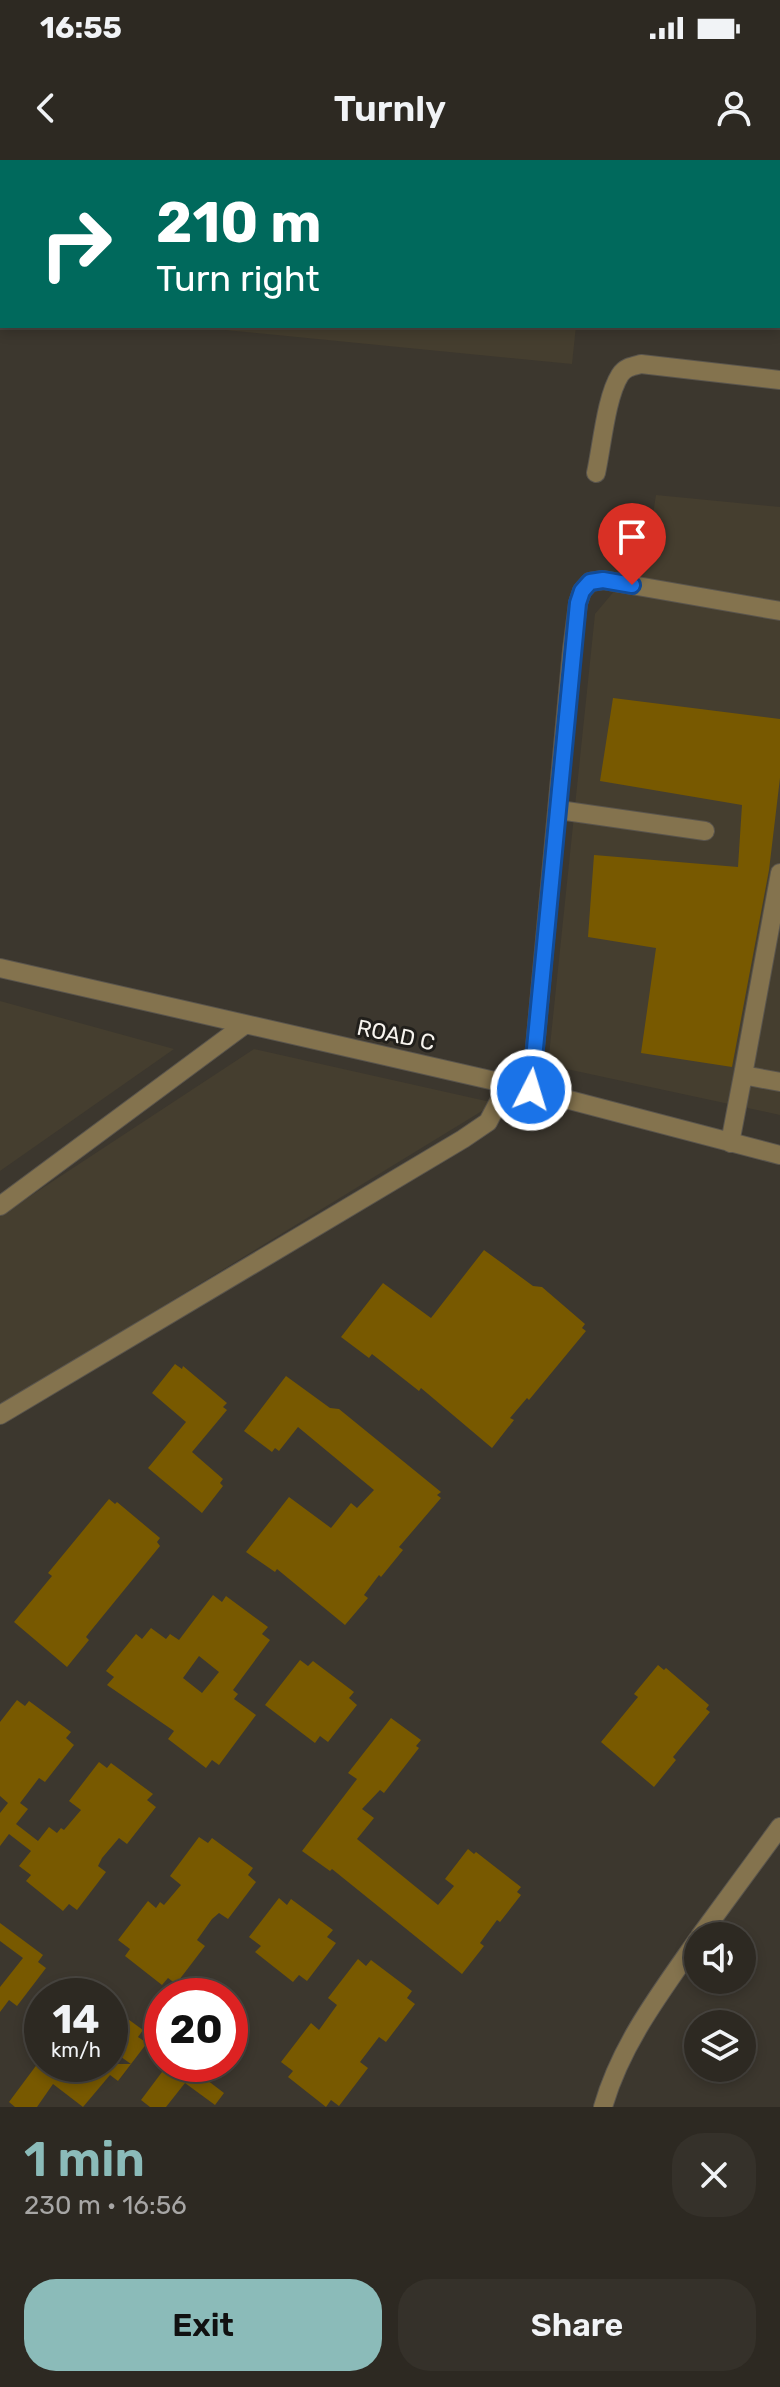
<!DOCTYPE html>
<html lang="en">
<head>
<meta charset="utf-8">
<style>
  body { margin:0; font-family:Rubik,sans-serif; background:#35312a; color:#f1f3f6; height:100vh; display:flex; flex-direction:column; font-size:30px; white-space:nowrap }
  * { box-sizing:border-box; margin:0 }
  p { font-size:26px; color:#a7a6a5 }
  .icon { flex:none; width:44px; height:44px; fill:none; stroke:currentColor; stroke-width:2; stroke-linecap:round; stroke-linejoin:round }
  .map { position:relative; height:1947px; overflow:hidden }
  .panel { display:flex; flex-direction:column; background:#2d2922; flex:1 }
  .panel>* { flex:none }
  .hud { position:absolute; left:0px; top:0px; width:780px; height:168px; box-shadow:0 4px 12px #0003,0 0 0 2px #484540; background:#00695c; color:#fff; overflow:hidden }
  .buttons { position:absolute; left:684px; top:1762px; display:grid; gap:16px }
  .buttons a { display:grid; place-items:center; width:72px; height:72px; border-radius:50%; background:#2d2922; box-shadow:0 4px 12px #0003,0 0 0 2px #484540; font-size:40px }
  .speed { position:absolute; left:24px; top:1818px; display:flex; gap:16px; font-size:40px; font-weight:700; text-align:center }
  .speed>* { display:grid; place-content:center; width:104px; height:104px; border-radius:50%; background:#2d2922; box-shadow:0 4px 12px #0003,0 0 0 2px #484540; line-height:1 }
  .speed small { font-size:20px; font-weight:400 }
  .speed .limit { border:12px solid #d22; background:#fff; color:#111 }
  .pin { position:absolute; display:grid; place-items:center; width:68px; height:68px; color:#fff; margin:-82px -34px; border-radius:50% 50% 50% 0; rotate:-45deg; box-shadow:0 0 8px #0007 }
  .pin .icon { rotate:45deg }
  .me { position:absolute; width:88px; margin:-44px; rotate:5deg; stroke-linejoin:round; filter:drop-shadow(0 0 6px #0008) }
  .turn { display:flex; align-items:center; gap:28px; height:168px; padding:0 24px; font-size:36px }
  .turn .icon { width:104px; height:104px; stroke-width:2.5 }
  .turn b { display:block; font-size:56px; line-height:68px }
  .round { display:grid; place-items:center; flex:none; width:84px; height:84px; border-radius:32px; background:#35312a }
  .head { display:flex; align-items:center; justify-content:space-between; height:136px; padding:0 24px }
  h1 { font-size:48px; font-weight:600; line-height:60px; color:#8bbbb9 }
  .button { display:flex; gap:16px; margin-top:auto; padding:16px 24px }
  .button a { flex:1; height:92px; border-radius:32px; background:#8bbbb9; color:#111; font-size:32px; font-weight:600; line-height:92px; text-align:center }
  .button a+a { background:#35312a; color:#f1f3f6 }
  .status { display:flex; justify-content:space-between; align-items:center; height:56px; padding:0 40px; background:#2d2922; direction:ltr }
  .status svg { height:22px; fill:currentColor }
  header { display:flex; justify-content:space-between; align-items:center; height:104px; padding:0 24px; background:#2d2922; font-size:36px; font-weight:600 }
  .map>svg:first-child { display:block }
</style>
</head>
<body>
<div class="status"><b>16:55</b><svg viewBox="0 0 49 12"><path d="M0 12V9h3v3zM5 12V6h3v6zM10 12V3h3v9zM15 12V0h3v12zM26 1h20v11H26zM47 4h2v5h-2z"/></svg></div>
<header><svg class="icon" aria-label="back" viewBox="0 0 24 24"><path d="M15 5l-7 7 7 7"/></svg>Turnly<svg class="icon" aria-label="person" viewBox="0 0 24 24"><circle cx="12" cy="8" r="4"/><path d="M4 21q1-7 8-7t8 7"/></svg></header>
<div class="map">
<svg width="780" height="1947" viewBox="0 0 780 1947">
  <rect width="100%" height="100%" fill="#3c372e"/>
  <path fill="#453e2f" d="M0 0H591L2 2V148Z
    M185 166H576L572 204Z
    M656 335 780 347V955L548 905 595 454 647 392Z
    M0 841 174 889 0 1011Z
    M254 889 495 943 0 1246V1056Z"/>
  <path fill="#785900" fill-rule="evenodd" d="M613 538 780 559V618L769 710 732 907 641 893 656 788 588 777 594 695 738 707 742 645 600 621Z
    M484 1090 533 1126 542 1127 585 1164 582 1168 586 1171 529 1240 527 1238 510 1258 514 1260 492 1288 421 1228 419 1231 372 1194 369 1198 341 1177 383 1123 431 1158Z
    M175 1204 182 1209 183 1206 227 1243 223 1247 227 1250 192 1292 223 1319 220 1323 223 1326 202 1353 148 1308 186 1262 152 1233Z
    M286 1216 330 1248 339 1249 441 1332 437 1335 441 1338 399 1387 403 1390 381 1417 379 1415 364 1435 368 1438 345 1465 277 1409 275 1412 246 1392 289 1337 331 1368 351 1343 357 1348 374 1330 298 1267 279 1291 275 1288 272 1292 244 1271Z
    M109 1339 115 1344 117 1342 160 1378 157 1382 160 1386 89 1473 86 1477 89 1480 67 1507 14 1462 52 1416 48 1413Z
    M213 1435 222 1442 226 1436 268 1467 262 1474 270 1480 233 1530 238 1534 234 1539 256 1555 219 1605 212 1600 206 1608 168 1579 174 1571 107 1525 114 1517 106 1511 136 1474 142 1479 151 1468 166 1479 170 1474 179 1480ZM199 1496 219 1512 202 1533 183 1518Z
    M300 1500 308 1506 313 1501 354 1532 349 1538 357 1545 328 1582 320 1576 315 1583 265 1545Z
    M658 1505 664 1510 666 1508 709 1545 706 1549 710 1552 673 1597 676 1600 654 1627 601 1582 638 1537 634 1534Z
    M17 1540 25 1546 29 1541 71 1572 66 1578 74 1585 45 1622 39 1618 20 1643 28 1649 16 1664 38 1681 49 1667 57 1673 61 1668 64 1670 81 1650 69 1641 99 1602 107 1608 111 1603 153 1634 147 1640 156 1647 127 1684 119 1678 102 1698 98 1706 106 1712 77 1750 69 1744 63 1751 26 1721 31 1715 19 1706 31 1691 9 1674 0 1686V1653L8 1643 0 1636V1562Z
    M391 1558 421 1580 416 1586 419 1588 384 1633 380 1630 362 1649 374 1658 357 1679 438 1745 454 1726 445 1719 468 1689 474 1694 476 1692 521 1727 517 1732 521 1735 500 1762 497 1760 480 1783 484 1786 462 1814 332 1709 330 1711 302 1691 357 1619 348 1613Z
    M199 1677 208 1683 212 1678 253 1708 248 1715 256 1722 228 1759 219 1753 212 1759 197 1780 205 1786 176 1824 168 1818 162 1825 125 1796 130 1789 118 1780 148 1741 156 1748 160 1742 164 1745 181 1725 170 1716Z
    M279 1738 287 1745 291 1739 333 1770 327 1777 336 1783 307 1821 299 1815 293 1822 255 1792 261 1786 249 1777Z
    M0 1763 43 1795 38 1802 46 1808 17 1846 9 1840 0 1852V1827L23 1798 0 1781Z
    M358 1799 366 1806 371 1800 412 1831 407 1838 415 1844 386 1882 379 1877 360 1902 368 1908 339 1946 331 1940 326 1947 288 1917 293 1911 281 1902 311 1863 319 1870 337 1845 328 1838Z
    M110 1846 143 1870 138 1877 147 1883 131 1904 110 1889 123 1873 110 1864Z
    M38 1903 47 1910 51 1904H131L118 1921 110 1915 83 1947 53 1924 37 1947H15L9 1942Z
    M168 1904H186L224 1933 215 1945 185 1923 166 1947H150L141 1940Z"/>
  <g fill="none" stroke-linecap="round" stroke-linejoin="round">
    <g stroke="#5a554d" stroke-width="20">
      <path id="minor" d="M416 2V0
        M0 100H2
        M596 313C602 286 606 237 620 215 625 207 633 206 641 204L780 220
        M559 650 705 671
        M780 713 743 915 780 922
        M0 808 508 924 780 995
        M531 930 572 490 578 443 582 431 590 422 603 420 780 451
        M730 983 743 915
        M0 1046 243 866
        M0 1255 463 979 488 962 508 924
        M700 1776 780 1667
        M603 1947C621 1884 661 1832 698 1779"/>
    </g>
    <use href="#minor" stroke="#84734e" stroke-width="18"/>
  </g>
  <g fill="none" stroke-linecap="round" stroke-linejoin="round">
    <g stroke="#114b97" stroke-width="20">
      <path id="route" d="M531 930 578 443 582 431 590 422 603 420 632 425"/>
    </g>
    <use href="#route" stroke="#1a73e8" stroke-width="14"/>
  </g>
  <g text-anchor="middle" dominant-baseline="central" stroke-width="6" stroke-linejoin="round" paint-order="stroke">
    <g font-size="22" fill="#f7f4ee" stroke="#211f1b">
      <text transform="translate(396 875) rotate(12)">ROAD C</text>
    </g>
  </g>
</svg>
<div class="buttons">
<a><svg class="icon" aria-label="sound" viewBox="0 0 24 24"><path d="M4 9h4l5-4v14l-5-4H4zM17 9q2 3 0 6"/></svg></a>
<a><svg class="icon" aria-label="layers" viewBox="0 0 24 24"><path d="M12 4l9 5-9 5-9-5zM3 14l9 5 9-5"/></svg></a>
</div>
<div class="speed"><div>14<small>km/h</small></div><div class="limit">20</div></div>
<div class="pin" style="left:632px;top:425px;background:#d93025"><svg class="icon" aria-label="arrive" viewBox="0 0 24 24"><path d="M6 21V4h12l-3 4 3 4H6"/></svg></div>
<svg class="me" style="left:531px;top:930px" viewBox="-20 -20 40 40"><circle r="17" fill="#1a73e8" stroke="#fff" stroke-width="3"/><path d="M0-11L8 9 0 5-8 9z" fill="#fff"/></svg>
<div class="hud">
<div class="turn"><svg class="icon" aria-label="right" viewBox="0 0 24 24"><path d="M7 20v-9h11M14 6l5 5-5 5"/></svg><div><b>210 m</b>Turn right</div></div>
</div>
</div>
<section class="panel">
<div class="head"><div><h1>1 min</h1><p>230 m · 16:56</p></div><a class="round"><svg class="icon" aria-label="close" viewBox="0 0 24 24"><path d="M6 6l12 12M18 6L6 18"/></svg></a></div>
<div class="button"><a>Exit</a><a>Share</a></div>
</section>
</body>
</html>
